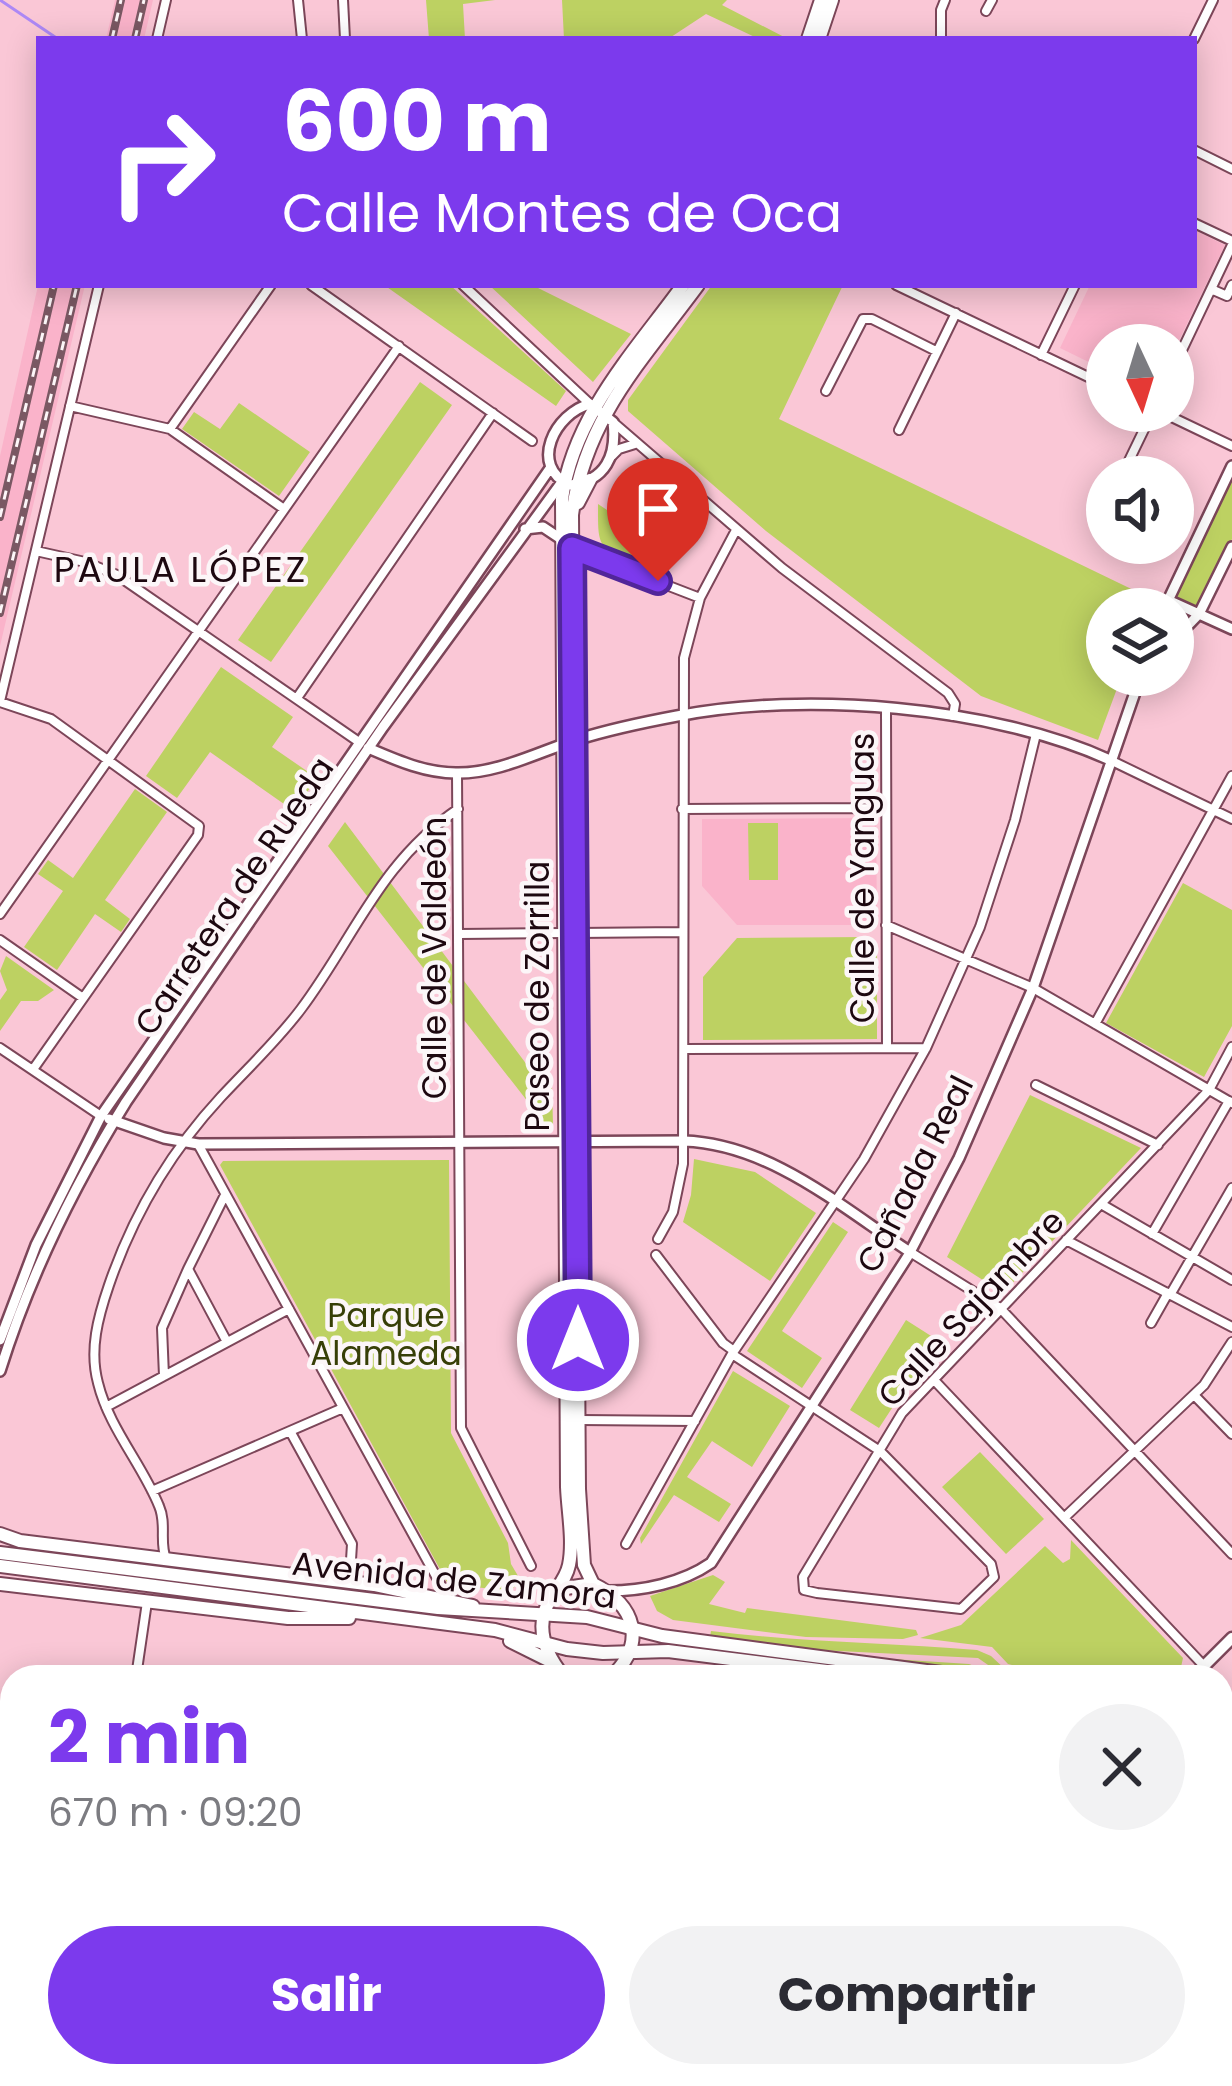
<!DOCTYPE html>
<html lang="es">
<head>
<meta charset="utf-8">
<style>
  body { margin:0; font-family:Poppins,sans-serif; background:#f2f2f3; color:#2b2b33; height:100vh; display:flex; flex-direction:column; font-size:45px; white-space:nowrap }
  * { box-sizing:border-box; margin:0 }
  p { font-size:39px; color:#7c7c81 }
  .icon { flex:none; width:66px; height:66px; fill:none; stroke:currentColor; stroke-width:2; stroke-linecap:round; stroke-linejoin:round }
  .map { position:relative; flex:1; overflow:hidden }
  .sheet { position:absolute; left:0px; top:1665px; width:1233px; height:423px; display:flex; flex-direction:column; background:#fff; border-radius:36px 36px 0 0; box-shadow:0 6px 30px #0003 }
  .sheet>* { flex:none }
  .banner { position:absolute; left:36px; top:36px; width:1161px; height:252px; border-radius:0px; box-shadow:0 6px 30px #0003; background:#7c3aed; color:#fff; overflow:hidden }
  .needle { width:78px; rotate:176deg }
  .buttons { position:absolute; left:1086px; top:324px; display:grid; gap:24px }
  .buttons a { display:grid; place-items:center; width:108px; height:108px; border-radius:50%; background:#fff; box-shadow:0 6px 30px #0003; font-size:60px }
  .pin { position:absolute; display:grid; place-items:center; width:102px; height:102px; color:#fff; margin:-123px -51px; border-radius:50% 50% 50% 0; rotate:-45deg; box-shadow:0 0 12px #0007 }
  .pin .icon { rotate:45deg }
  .me { position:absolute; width:132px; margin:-66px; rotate:0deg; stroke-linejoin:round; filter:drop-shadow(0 0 9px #0008) }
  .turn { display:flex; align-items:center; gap:42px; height:252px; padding:0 48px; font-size:54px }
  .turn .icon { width:156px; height:156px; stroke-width:2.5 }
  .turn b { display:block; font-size:84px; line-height:102px }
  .round { display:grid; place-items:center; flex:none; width:126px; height:126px; border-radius:63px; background:#f2f2f3 }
  .head { display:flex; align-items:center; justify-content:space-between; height:204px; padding:0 48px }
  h1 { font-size:72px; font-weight:700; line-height:90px; color:#7c3aed }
  .button { display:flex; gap:24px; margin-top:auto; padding:24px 48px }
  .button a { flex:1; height:138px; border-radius:72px; background:#7c3aed; color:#fff; font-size:48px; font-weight:700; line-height:138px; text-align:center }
  .button a+a { background:#f2f2f3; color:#2b2b33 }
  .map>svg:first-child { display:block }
</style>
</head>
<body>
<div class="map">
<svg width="1232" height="2086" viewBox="0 0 1232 2086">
  <rect width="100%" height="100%" fill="#fac7d6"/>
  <path fill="#fab3ca" d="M115 0H153L144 39H106Z
    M1194 230 1225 245 1173 353V345H1107V371L1060 348 1090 285H1194Z
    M39 281V285H85L0 646V456Z
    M876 818 877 925H737L702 886V819Z
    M462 2076H718L706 2086H456Z"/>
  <path fill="#bdd162" d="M426 0H495L463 4 465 39H429Z
    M562 0H727L722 5 788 39H759L706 14 668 39H564Z
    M384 285H450L566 391 556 406Z
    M489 285H532L631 334 593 382Z
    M712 285H843L779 419 1150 598 1146 609H1107V675H1122L1098 740 981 696 766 531 628 411V400Z
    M420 382 452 405 271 662 238 640Z
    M239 403 310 452 279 496 182 429 194 412 220 429Z
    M1232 472V539L1200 608 1175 596Z
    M598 504 649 538 637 564C597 547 598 548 598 504Z
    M221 667 293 717 272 747 317 778 294 811 210 752 177 798 146 776Z
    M135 789 167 812 105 900 130 919 121 932 95 914 57 970 24 947 63 891 38 874 48 860 73 878Z
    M345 822 539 1081 552 1088 553 1124 546 1125 328 846Z
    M748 823H778V880H749Z
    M1183 883 1232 910V1026L1204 1077 1106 1023Z
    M868 937 877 946V1039L703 1040V977L737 938Z
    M6 956 54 990 38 1001H21L0 1031V1000L7 990 0 971Z
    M1030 1095 1141 1148 1003 1293 947 1257Z
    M694 1159 755 1172 816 1213 770 1281 683 1222 691 1195Z
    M449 1160 451 1433 508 1543 511 1564 521 1581 510 1591 448 1584 220 1165 223 1161Z
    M833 1222 848 1232 782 1331 822 1358 802 1388 747 1351Z
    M906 1320 950 1348 894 1405 879 1428 850 1410Z
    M733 1371 790 1406 752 1467 712 1441 687 1477 731 1504 719 1522 674 1495 641 1544 640 1538Z
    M980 1452 1044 1519 1006 1554 942 1487Z
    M1071 1540 1183 1658 1181 1667 1166 1677H1062L1008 1664 992 1647 920 1638 961 1625 1045 1546 1063 1563 1070 1559Z
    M713 1575 725 1582 709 1604 745 1613 747 1608 916 1630 918 1635 903 1639 806 1637 673 1620 657 1611 650 1596Z
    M711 1631C799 1642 888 1643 977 1650L991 1656 1006 1670 1038 1677H1005L876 1658 969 1664 987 1671 991 1667 978 1658 799 1649 710 1637Z"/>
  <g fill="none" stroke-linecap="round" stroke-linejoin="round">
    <path stroke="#ad88f5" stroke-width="3" d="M0 0 58 39"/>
    <g stroke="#7c4659" stroke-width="12">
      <path id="minor" d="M298 0 302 39
        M343 0 345 39
        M986 11 992 0
        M157 39 166 0
        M941 39V10L945 0
        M1194 39 1213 0
        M1194 150 1232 169
        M1194 223 1232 241
        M311 285 532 441
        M463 285 590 404
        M896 285 1107 386
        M1211 289 1227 296 1232 285
        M1041 355 1075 285
        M1173 369 1232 245
        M826 391 863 319H872L936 351
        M70 406 170 429 284 509
        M1159 411 1232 446
        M614 423 782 568 948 693 955 704 953 716
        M170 429 271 285
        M899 430 956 313
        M612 456 619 449 635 444
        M1121 477 1153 411
        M573 549 700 598
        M36 551 85 562 117 575 359 742
        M297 698 493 413
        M0 701 99 285
        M0 702 51 719 199 826 198 835 34 1068
        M886 708 887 1047
        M1110 760 1232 819
        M457 773 461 1428 531 1566
        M682 809 885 808
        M0 914 399 346
        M886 925 1033 988 1232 1103
        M577 933 682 932
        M459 934 564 933
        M0 940 83 998
        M1095 1024 1232 776
        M0 1048 101 1116
        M684 1049 926 1048
        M1036 1085 1158 1145
        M198 1144 448 1598
        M1101 1204 1232 1280
        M1152 1234 1229 1101
        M658 1239 673 1212 683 1164 684 658 700 598 736 530
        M1066 1240 1232 1327
        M910 1252 1000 1308 1232 1554
        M656 1255 723 1343 734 1351
        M188 1269 225 1195
        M1170 1295 1232 1188
        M1151 1323 1168 1293
        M227 1342 188 1269 162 1328 164 1376 289 1309
        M732 1354 880 1451 991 1564 994 1577 961 1609 817 1593 804 1590 803 1577 902 1413 1209 1090 1232 1047
        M934 1380 1204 1666
        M1194 1395 1232 1434
        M106 1407 164 1376
        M580 1420 695 1421
        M290 1431 352 1544 351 1560
        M152 1491 343 1408
        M1065 1517 1204 1385 1232 1342
        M626 1544 732 1354 864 1159 926 1048 980 927 1015 820 1036 734
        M166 1559C159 1542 167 1524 159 1506 142 1464 109 1428 98 1383 89 1350 98 1317 109 1285 133 1215 171 1151 221 1097 248 1068 277 1041 301 1009 355 937 379 863 458 809
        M136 1677 147 1602
        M1221 1960 1232 1973
        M1002 2076 1010 2086
        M1085 2076 1092 2086
        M1192 2076 1199 2086
        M947 2079 952 2086
        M914 2086 926 2076
        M988 2086 1000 2076
        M1225 2086 1232 2080"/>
    </g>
    <g stroke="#7c4659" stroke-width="14">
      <path id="tertiary" d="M590 404 613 422C617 455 606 481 570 485 528 466 555 413 590 404Z
        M525 529 543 527 561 539
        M1168 600 1232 629
        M1164 609 1232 466
        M1173 641 1199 614 1232 547
        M368 748C396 760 425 773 456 773 498 774 540 751 579 739 611 729 645 722 677 716 804 691 992 706 1110 760
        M109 1119 164 1138 198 1144 684 1141C770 1144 841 1207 910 1252
        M0 1340 36 1245 101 1116 551 467
        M0 1371C29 1278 75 1184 126 1102L383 727 562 482
        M608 1591C643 1591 682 1583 711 1563L908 1256 959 1158 1033 988 1141 675"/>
    </g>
    <g stroke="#7c4659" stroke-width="15">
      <path id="secondary" d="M1193 1677 1232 1638
        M730 2086 742 2076"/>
    </g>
    <g stroke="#7c4659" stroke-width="16">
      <path id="primary" d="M808 39 821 0
        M819 39 832 0
        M578 503 590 480
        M593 1584 584 1565 579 1489 572 515C585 418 642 361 698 285
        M559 1589 593 1584C636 1605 647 1643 611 1677
        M564 1677C546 1655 533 1626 551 1598 558 1586 566 1579 569 1565 574 1541 568 1512 567 1487L562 499C573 416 635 351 683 285
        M381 2086 386 2076
        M396 2086 402 2076"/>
    </g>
    <g stroke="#7c4659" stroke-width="16">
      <path id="trunk" d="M0 1534 20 1541 374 1585 473 1606
        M0 1553 438 1608 587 1617 662 1636 972 1677
        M0 1566 495 1630 567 1649 603 1653 668 1651 874 1677
        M0 1584 288 1618H349
        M510 1641 550 1661
        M1221 1756 1232 1762
        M1221 1771 1232 1777"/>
    </g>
    <use href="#minor" stroke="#fff" stroke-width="8"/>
    <use href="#tertiary" stroke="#fff" stroke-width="9"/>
    <use href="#secondary" stroke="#fff" stroke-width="10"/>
    <use href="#primary" stroke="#fff" stroke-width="12"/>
    <use href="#trunk" stroke="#fff" stroke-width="12"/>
    <g stroke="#7a5863" stroke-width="8">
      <path id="rail" d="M112 39 121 0
        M135 39 144 0
        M0 517 54 285
        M0 613 77 285"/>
    </g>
    <use href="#rail" stroke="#fcf6f8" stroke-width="3" stroke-dasharray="9" stroke-linecap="butt"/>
  </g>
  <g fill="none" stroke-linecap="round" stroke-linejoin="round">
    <g stroke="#51269a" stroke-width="30">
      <path id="route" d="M578 1340 572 548 658 581"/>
    </g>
    <use href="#route" stroke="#7c3aed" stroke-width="21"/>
  </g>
  <g text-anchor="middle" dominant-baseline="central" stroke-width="9" stroke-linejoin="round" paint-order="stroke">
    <g font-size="33" fill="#1d0810" stroke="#fcf6f8">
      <text transform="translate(862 878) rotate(-90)">Calle de Yanguas</text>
      <text transform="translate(234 896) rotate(-56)">Carretera de Rueda</text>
      <text transform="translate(434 958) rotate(-90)">Calle de Valdeón</text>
      <text transform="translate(537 996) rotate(-90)">Paseo de Zorrilla</text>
      <text transform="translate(915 1174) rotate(-63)">Cañada Real</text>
      <text transform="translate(971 1308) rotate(-47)">Calle Sajambre</text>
      <text transform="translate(454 1580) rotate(6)">Avenida de Zamora</text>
    </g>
    <g font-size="33" fill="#373f07" stroke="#fcf6f8">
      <text x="386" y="1315">Parque<tspan x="386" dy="38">Alameda</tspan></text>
    </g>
    <g font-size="36" letter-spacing="3" fill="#1d0810" stroke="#fcf6f8">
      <text x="181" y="569">PAULA LÓPEZ</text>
    </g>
  </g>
</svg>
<div class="buttons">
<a><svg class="needle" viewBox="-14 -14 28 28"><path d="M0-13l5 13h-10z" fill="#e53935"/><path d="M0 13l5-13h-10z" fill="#7c7c81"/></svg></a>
<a><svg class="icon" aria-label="sound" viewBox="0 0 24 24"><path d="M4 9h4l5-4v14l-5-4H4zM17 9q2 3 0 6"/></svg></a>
<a><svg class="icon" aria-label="layers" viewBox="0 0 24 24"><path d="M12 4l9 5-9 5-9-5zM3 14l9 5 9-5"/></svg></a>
</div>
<div class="pin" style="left:658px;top:581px;background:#d93025"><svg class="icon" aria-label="arrive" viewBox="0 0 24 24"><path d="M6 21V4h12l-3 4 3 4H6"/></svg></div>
<svg class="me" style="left:578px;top:1340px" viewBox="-20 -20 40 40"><circle r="17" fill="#7c3aed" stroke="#fff" stroke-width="3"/><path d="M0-11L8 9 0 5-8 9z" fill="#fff"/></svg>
<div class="banner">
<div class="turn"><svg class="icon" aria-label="right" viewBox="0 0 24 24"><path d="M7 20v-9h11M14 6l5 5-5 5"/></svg><div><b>600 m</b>Calle Montes de Oca</div></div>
</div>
<section class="sheet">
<div class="head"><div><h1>2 min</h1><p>670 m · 09:20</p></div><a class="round"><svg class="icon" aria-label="close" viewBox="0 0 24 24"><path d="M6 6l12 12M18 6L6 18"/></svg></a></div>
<div class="button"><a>Salir</a><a>Compartir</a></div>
</section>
</div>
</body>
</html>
